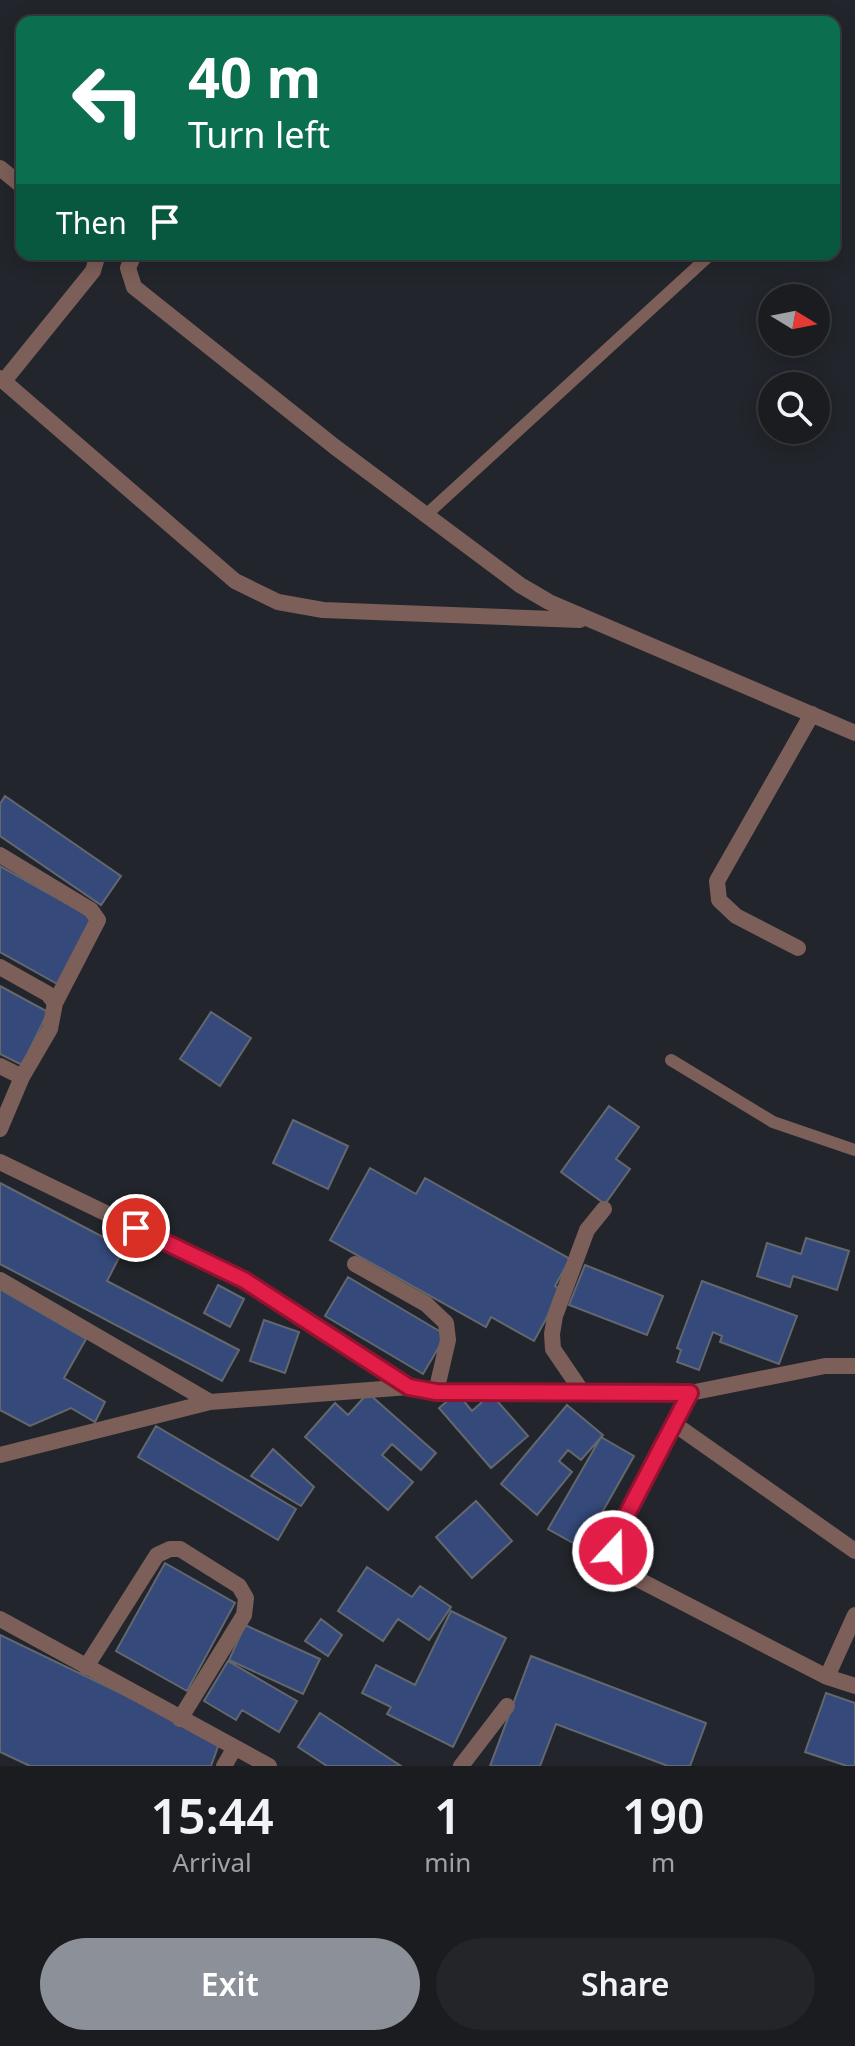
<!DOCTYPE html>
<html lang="en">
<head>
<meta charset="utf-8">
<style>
  body { margin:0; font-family:"Noto Sans",sans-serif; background:#232529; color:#f1f3f6; height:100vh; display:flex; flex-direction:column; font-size:30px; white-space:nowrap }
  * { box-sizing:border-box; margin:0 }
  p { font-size:26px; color:#9fa1a5 }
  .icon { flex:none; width:44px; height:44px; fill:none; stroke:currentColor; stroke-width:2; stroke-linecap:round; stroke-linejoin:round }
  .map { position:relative; height:1766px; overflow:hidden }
  .sheet { display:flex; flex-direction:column; background:#1a1c20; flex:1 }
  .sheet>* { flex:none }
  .guide { position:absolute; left:16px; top:16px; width:824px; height:244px; border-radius:16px; box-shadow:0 4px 20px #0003,0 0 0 2px #383a3e; background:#0b6e4f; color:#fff; overflow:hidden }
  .needle { width:52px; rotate:100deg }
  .buttons { position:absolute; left:758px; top:284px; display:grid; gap:16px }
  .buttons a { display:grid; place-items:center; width:72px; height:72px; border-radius:50%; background:#1a1c20; box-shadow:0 4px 20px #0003,0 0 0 2px #383a3e; font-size:40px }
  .pin { position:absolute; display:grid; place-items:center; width:68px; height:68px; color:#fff; margin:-34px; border:4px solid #fff; border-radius:50%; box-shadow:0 2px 8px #0007 }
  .me { position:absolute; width:88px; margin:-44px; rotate:21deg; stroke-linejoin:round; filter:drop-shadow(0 0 6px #0008) }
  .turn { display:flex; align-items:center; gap:28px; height:168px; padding:0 40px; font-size:36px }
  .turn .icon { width:104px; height:104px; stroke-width:2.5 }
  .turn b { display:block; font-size:56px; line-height:68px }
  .then { display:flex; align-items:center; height:76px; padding:0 40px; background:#0003; gap:16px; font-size:30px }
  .eta { display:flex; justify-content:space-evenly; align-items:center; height:136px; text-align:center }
  .eta b { font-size:48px; font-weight:600; line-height:56px }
  .primary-button { display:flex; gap:16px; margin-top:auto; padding:16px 40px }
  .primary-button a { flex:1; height:92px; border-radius:48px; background:#8c9099; color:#fff; font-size:32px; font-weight:600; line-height:92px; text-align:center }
  .primary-button a+a { background:#232529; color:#f1f3f6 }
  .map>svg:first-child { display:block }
</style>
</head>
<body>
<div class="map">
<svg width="855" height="1766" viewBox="0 0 855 1766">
  <rect width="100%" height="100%" fill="#22252b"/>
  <path fill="#354a7b" stroke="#63676e" stroke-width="2" d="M5 796 121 876 101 905 0 836V804Z
    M0 866 94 919 59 985 0 952Z
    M0 986 48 1012 22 1065 0 1054Z
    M211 1012 251 1038 220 1086 180 1059Z
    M609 1106 639 1127 616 1159 630 1169 605 1204 561 1172Z
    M293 1120 348 1146 328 1189 273 1163Z
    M370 1168 416 1194 425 1178 570 1259 555 1286 562 1290 534 1341 491 1317 486 1327 330 1240Z
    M0 1183 124 1248 107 1281 239 1350 222 1381 0 1264Z
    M806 1238 849 1251 837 1290 793 1276 790 1287 757 1276 767 1243 801 1254Z
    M585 1265 663 1296 647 1335 569 1305Z
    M348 1277 446 1335 423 1374 325 1316Z
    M702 1281 797 1316 779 1364 720 1342 722 1336 713 1332 699 1370 677 1362 681 1350 677 1348Z
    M218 1285 244 1299 230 1327 204 1313Z
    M0 1289 86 1339 64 1378 105 1402 95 1422 71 1408 30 1426 0 1410Z
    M264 1320 299 1332 285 1373 250 1361Z
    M368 1393 436 1453 421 1470 392 1444 382 1455 413 1482 388 1510 305 1437 335 1403 348 1415Z
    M457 1393 472 1411 491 1394 528 1436 491 1468 439 1408Z
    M567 1405 603 1435 581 1460 568 1450 559 1461 572 1472 537 1515 501 1484Z
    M156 1426 296 1509 278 1540 138 1457Z
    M601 1437 634 1456 582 1548 548 1529Z
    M273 1449 314 1487 301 1506 251 1476Z
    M476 1501 512 1541 472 1578 436 1537Z
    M165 1563 235 1603 187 1691 116 1651Z
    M367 1567 412 1597 420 1586 451 1607 429 1640 398 1619 383 1641 338 1611Z
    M451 1611 506 1638 453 1747 387 1714 391 1707 362 1693 376 1665 415 1685Z
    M321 1619 342 1635 328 1656 305 1641Z
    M245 1625 320 1659 303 1694 229 1660Z
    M0 1635 220 1741 211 1766H30L0 1752Z
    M531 1656 706 1723 690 1766H668L556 1724 540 1766H490Z
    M228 1661 297 1701 279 1732 242 1710 236 1720 204 1701Z
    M826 1693 855 1703V1766H847L805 1752Z
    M320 1713 401 1766H327L298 1747Z"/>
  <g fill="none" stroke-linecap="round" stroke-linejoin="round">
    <path stroke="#7c5f58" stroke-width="12" d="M426 515 711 254
      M671 1060 773 1122 855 1150"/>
    <path stroke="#7c5f58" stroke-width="16" d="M0 168 22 186
      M134 254 128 268 134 287 335 447 520 585 549 602 855 733
      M0 378 235 581 278 602 323 610 580 620
      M4 381 93 271 98 254
      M0 855 91 910 98 920 55 1003
      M798 948 736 916 719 900 717 881 812 714
      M0 967 48 994 55 1003 50 1029 22 1077 0 1129
      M0 1066 22 1077
      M0 1162 244 1280 409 1387
      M355 1264 426 1304 446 1323 448 1340 436 1392
      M0 1280 210 1402
      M583 1393 553 1349 552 1334 555 1316 587 1230 604 1209
      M690 1393 614 1539 613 1551 620 1570 827 1677 855 1686
      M673 1423 855 1551
      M0 1455 210 1402 409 1387 436 1392 690 1393 825 1366H855
      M0 1619 269 1766
      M86 1667 157 1555 170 1549H180L239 1586 246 1598 244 1615 180 1719
      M827 1677 855 1615
      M224 1766 234 1749
      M461 1766 507 1706"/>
  </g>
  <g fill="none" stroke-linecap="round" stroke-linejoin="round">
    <g stroke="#92132f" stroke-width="20">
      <path id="route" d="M136 1228 244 1280 409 1387 436 1392 690 1393 614 1539 613 1551"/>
    </g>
    <use href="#route" stroke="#e11d48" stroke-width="14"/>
  </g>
</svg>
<div class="buttons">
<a><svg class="needle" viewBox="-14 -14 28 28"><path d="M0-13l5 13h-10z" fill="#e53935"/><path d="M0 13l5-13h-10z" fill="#9fa1a5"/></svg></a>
<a><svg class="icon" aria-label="search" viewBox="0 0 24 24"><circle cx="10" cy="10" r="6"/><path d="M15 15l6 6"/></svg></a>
</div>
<div class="pin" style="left:136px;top:1228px;background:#d93025"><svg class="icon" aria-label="arrive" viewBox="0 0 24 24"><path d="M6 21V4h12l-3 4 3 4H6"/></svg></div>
<svg class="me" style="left:613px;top:1551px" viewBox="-20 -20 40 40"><circle r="17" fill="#e11d48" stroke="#fff" stroke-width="3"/><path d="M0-11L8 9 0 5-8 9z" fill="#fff"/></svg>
<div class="guide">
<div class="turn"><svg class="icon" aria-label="left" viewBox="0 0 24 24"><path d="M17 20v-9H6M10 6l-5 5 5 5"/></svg><div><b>40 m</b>Turn left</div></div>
<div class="then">Then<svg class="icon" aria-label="arrive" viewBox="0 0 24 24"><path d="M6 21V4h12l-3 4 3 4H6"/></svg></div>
</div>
</div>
<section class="sheet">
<div class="eta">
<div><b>15:44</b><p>Arrival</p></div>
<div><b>1</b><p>min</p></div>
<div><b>190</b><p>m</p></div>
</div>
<div class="primary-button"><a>Exit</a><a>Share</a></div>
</section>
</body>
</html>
